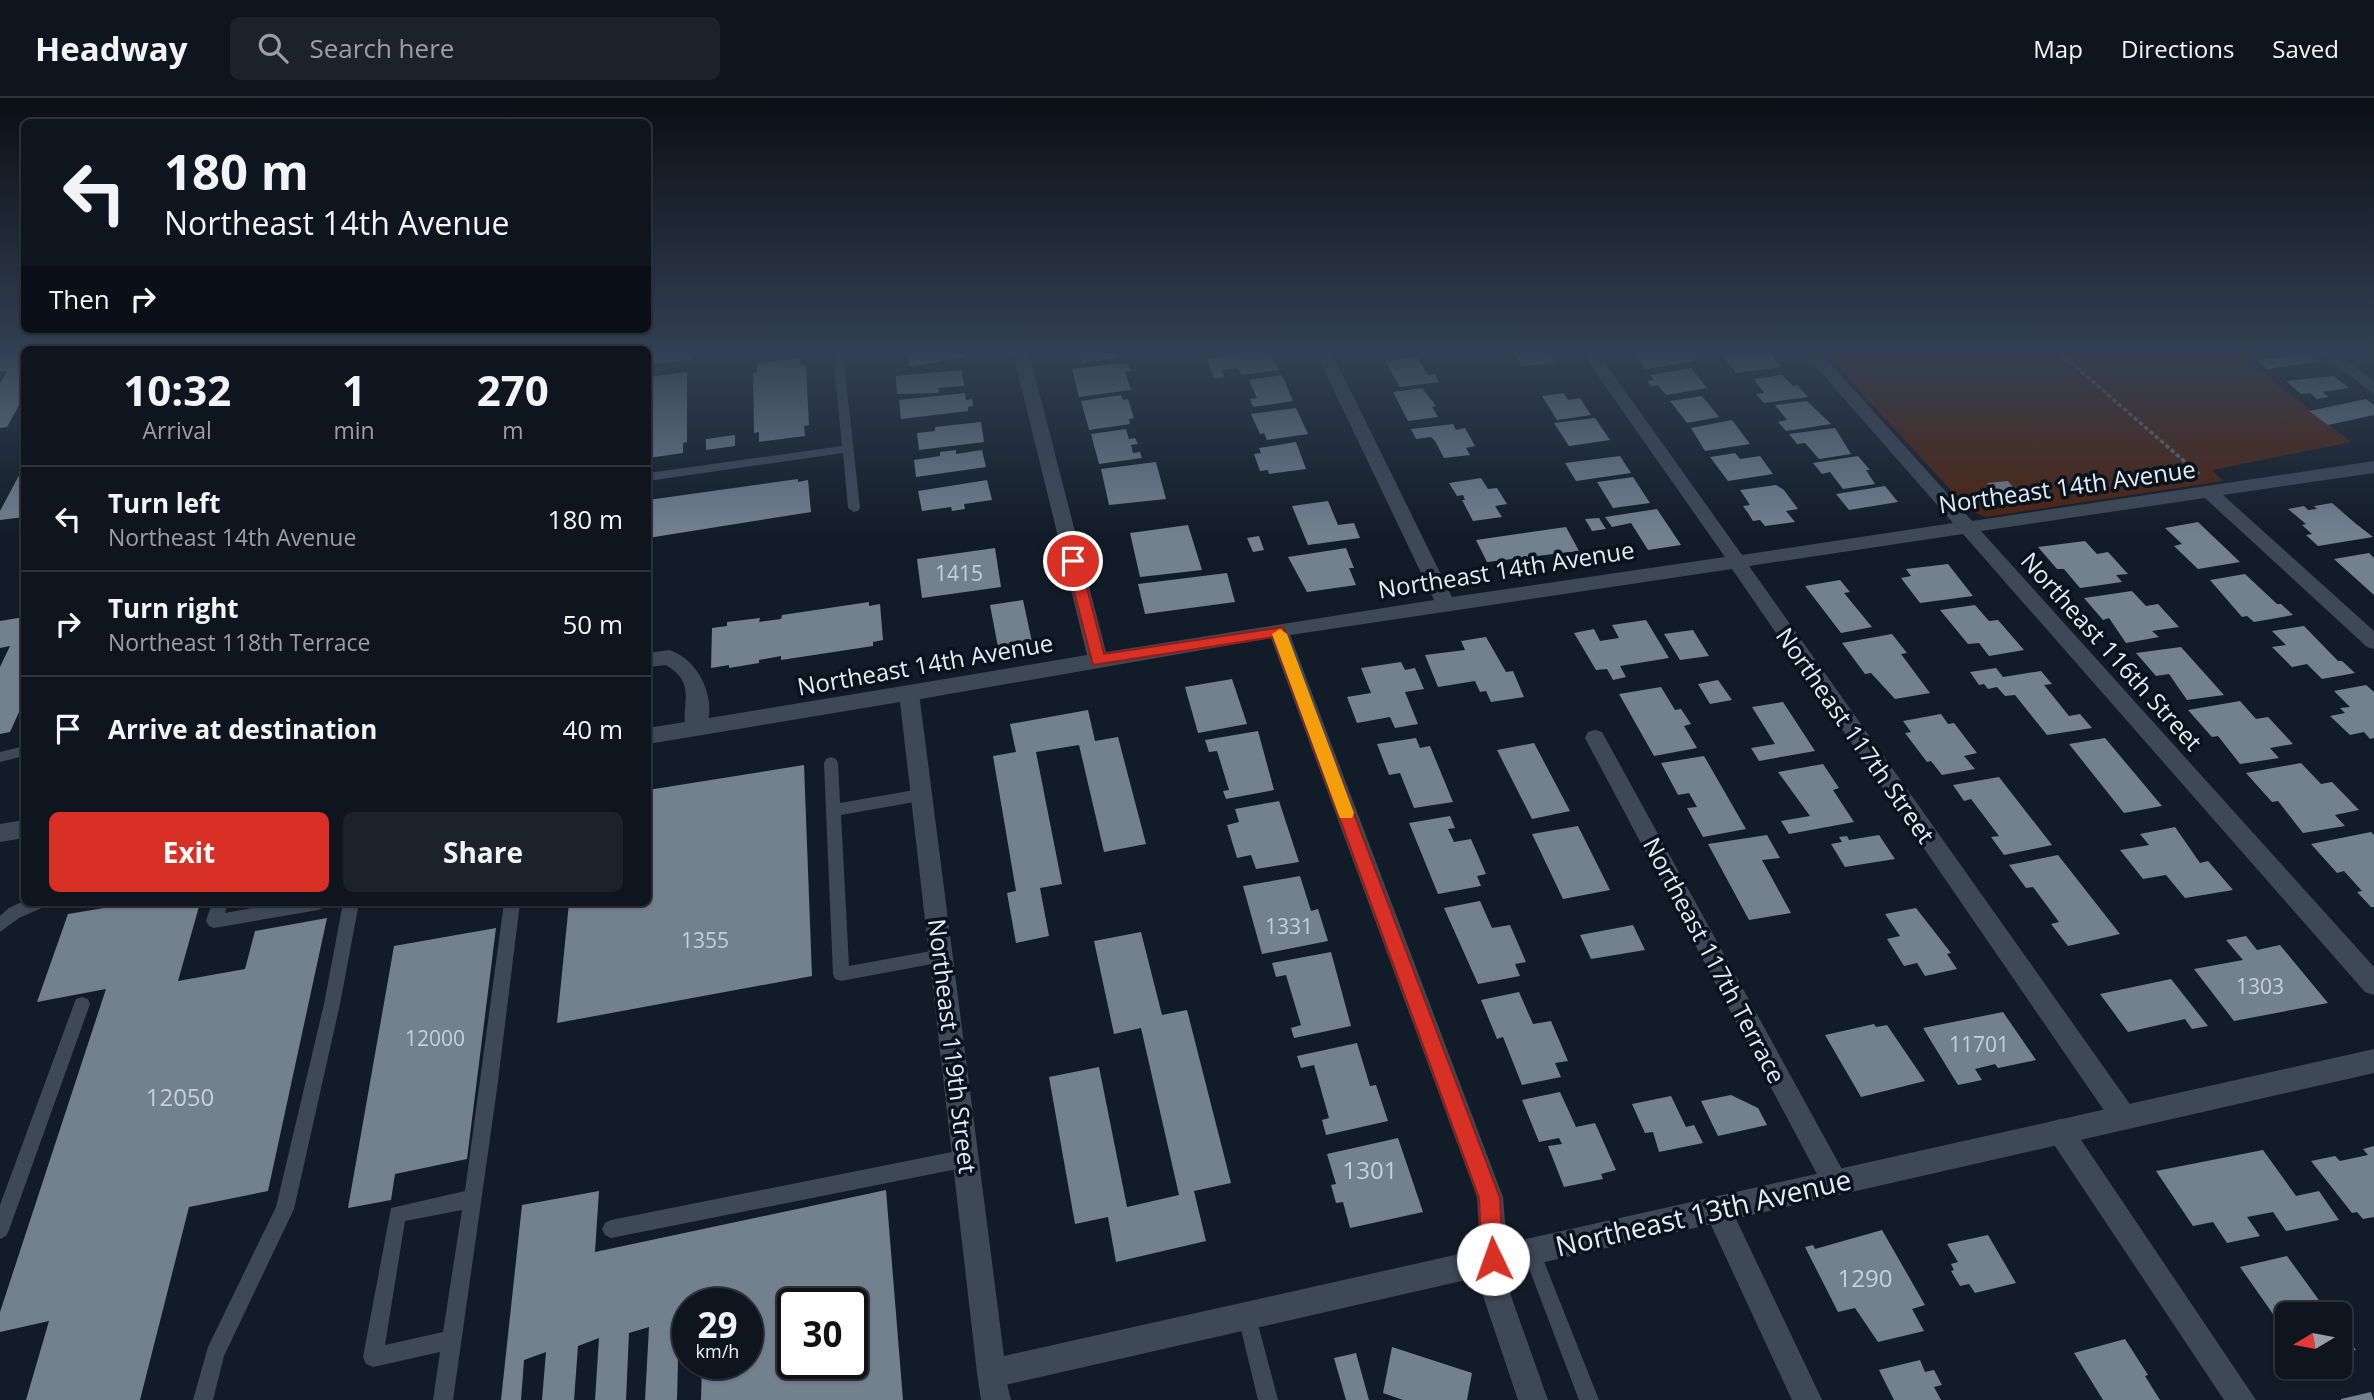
<!DOCTYPE html>
<html lang="en">
<head>
<meta charset="utf-8">
<style>
  body { margin:0; font-family:"Open Sans",sans-serif; background:#1c222b; color:#f1f3f6; height:100vh; display:flex; flex-direction:column; font-size:26px; white-space:nowrap }
  * { box-sizing:border-box; margin:0 }
  p { font-size:23px; color:#9b9fa4 }
  .icon { flex:none; width:38px; height:38px; fill:none; stroke:currentColor; stroke-width:2; stroke-linecap:round; stroke-linejoin:round }
  .map { position:relative; flex:1; overflow:hidden }
  .side { position:absolute; left:21px; top:248px; width:630px; height:560px; display:flex; flex-direction:column; background:#0e151e; border-radius:10px; box-shadow:0 2px 5px #0004,0 0 0 2px #2e343c }
  .side>* { flex:none }
  .guide { position:absolute; left:21px; top:21px; width:630px; height:214px; border-radius:10px; box-shadow:0 2px 5px #0004,0 0 0 2px #2e343c; background:#0e151e; color:#f1f3f6; overflow:hidden }
  .needle { width:46px; rotate:260deg }
  .controls { position:absolute; left:2275px; top:1204px; display:grid; gap:14px }
  .controls a { display:grid; place-items:center; width:77px; height:77px; border-radius:10px; background:#0e151e; box-shadow:0 2px 5px #0004,0 0 0 2px #2e343c; font-size:35px }
  .speed { position:absolute; left:672px; top:1190px; display:flex; gap:14px; font-size:35px; font-weight:700; text-align:center }
  .speed>* { display:grid; place-content:center; width:91px; height:91px; border-radius:50%; background:#0e151e; box-shadow:0 2px 5px #0004,0 0 0 2px #2e343c; line-height:1 }
  .speed small { font-size:18px; font-weight:400 }
  .speed .limit { border:4px solid #111; border-radius:10px; background:#fff; color:#111 }
  .pin { position:absolute; display:grid; place-items:center; width:60px; height:60px; color:#fff; margin:-30px; border:4px solid #fff; border-radius:50%; box-shadow:0 2px 7px #0007 }
  .me { position:absolute; width:77px; margin:-38px; rotate:357deg; stroke-linejoin:round; filter:drop-shadow(0 0 5px #0008) }
  .turn { display:flex; align-items:center; gap:24px; height:147px; padding:0 28px; font-size:32px }
  .turn .icon { width:91px; height:91px; stroke-width:2.5 }
  .turn b { display:block; font-size:49px; line-height:60px }
  .then { display:flex; align-items:center; height:66px; padding:0 28px; background:#0003; gap:14px; font-size:26px }
  .eta { display:flex; justify-content:space-evenly; align-items:center; height:119px; text-align:center }
  .eta b { font-size:42px; font-weight:700; line-height:49px }
  .button { display:flex; gap:14px; margin-top:auto; padding:14px 28px }
  .button a { flex:1; height:80px; border-radius:10px; background:#d93025; color:#fff; font-size:28px; font-weight:700; line-height:80px; text-align:center }
  .button a+a { background:#1c222b; color:#f1f3f6 }
  ul { padding:0; list-style:none }
  li { display:flex; align-items:center; gap:21px; height:105px; padding:0 28px; border-top:2px solid #2e343c }
  li div { flex:1 }
  li b { display:block; font-size:26px }
  li em { font-style:normal }
  header { display:flex; align-items:center; gap:42px; box-sizing:border-box; height:98px; padding:0 35px; background:#0e151e; border-bottom:2px solid #2e343c }
  header strong { font-size:33px }
  nav { display:flex; gap:38px; margin-inline-start:auto; font-size:24px }
  .search { width:490px; height:63px; background:#1c222b; display:flex; align-items:center; gap:18px; box-sizing:border-box; padding:0 24px; border-radius:10px; color:#9b9fa4; font-size:26px }
  .map>svg:first-child { display:block }
</style>
</head>
<body>
<header>
<strong>Headway</strong>
<div class="search"><svg class="icon" aria-label="search" viewBox="0 0 24 24"><circle cx="10" cy="10" r="6"/><path d="M15 15l6 6"/></svg>Search here</div>
<nav><a>Map</a><a>Directions</a><a>Saved</a></nav>
</header>
<div class="map">
<svg width="2374" height="1302" viewBox="0 0 2374 1302">
  <rect width="100%" height="100%" fill="#121c28"/>
  <path fill="#50230e" d="M1825 255H2238L2351 344 2212 372 2223 383 1986 419 1969 412Z"/>
  <path fill="#73818f" fill-rule="evenodd" d="M23 255 24 298 7 329 0 330V285L7 273 0 274V256Z
    M648 255H699L691 258V262L652 266 653 258H648Z
    M907 255H965L966 259 910 269Z
    M1079 255H1116L1117 260 1082 265Z
    M1238 255H1269L1279 272 1241 277 1238 270 1222 272 1224 279 1214 280 1207 261Z
    M1514 255H1549L1556 265 1522 268Z
    M1634 255H1690L1696 263 1646 271Z
    M1769 255 1781 269 1736 275 1722 257Z
    M2306 256 2317 264 2267 271 2257 262Z
    M1417 259 1428 277 1435 276 1439 284 1400 289 1385 263Z
    M801 260V268L806 267 809 327 804 328 805 338 759 344V334L754 335 753 275 757 274V265Z
    M1112 266H1128L1131 273 1125 274 1131 292 1079 299 1072 271Z
    M1691 270 1707 290 1666 297 1658 287 1651 288 1647 283 1654 282 1650 277Z
    M962 272 964 288 938 290 939 295 897 296 896 278Z
    M687 274V344L683 345V355L648 360V279Z
    M1282 277 1293 303 1253 309 1250 301 1257 300 1249 282Z
    M1782 277 1793 288 1797 287 1808 299 1764 305 1756 296 1764 295 1754 281Z
    M2334 278 2349 290 2322 294 2329 299 2317 301 2310 295 2301 296 2286 283Z
    M1422 290 1436 308 1432 309 1438 319 1408 323 1393 294Z
    M965 295 966 302 972 301 973 308 968 309V313L901 321 899 302Z
    M1564 295 1568 302 1580 300 1591 317 1557 322 1542 298Z
    M1121 297 1123 302 1128 301 1134 320 1129 321 1130 326 1089 332 1081 303Z
    M1702 298 1719 319 1687 325 1670 303Z
    M2366 301 2374 307V317L2328 327 2309 313Z
    M1807 303 1831 326 1786 333 1778 324 1787 322 1775 307Z
    M1296 310 1308 336 1267 342 1264 335 1260 336 1251 316Z
    M1595 320 1610 342 1569 348 1554 325Z
    M1732 322 1750 346 1705 353 1691 330Z
    M981 324 984 344 919 352 917 335 935 333V329Z
    M1453 326 1456 332 1465 330 1475 348 1466 350 1470 357 1444 360 1435 343 1431 339 1416 341 1411 331Z
    M1835 330 1851 356 1819 361 1805 345 1797 346 1789 336Z
    M1126 331 1129 341 1135 340 1138 346 1131 347 1133 355 1140 354 1142 360 1099 366 1091 336Z
    M735 337V348L706 352V341Z
    M1296 344 1306 371 1269 376 1268 372 1260 373 1254 356 1261 355 1259 350Z
    M956 352V356L982 352 986 369 916 379 914 362 940 358V354Z
    M1735 355 1740 361 1760 358 1773 376 1728 383 1710 359Z
    M1620 358 1631 375 1576 383 1565 365Z
    M1858 358 1870 372H1866L1875 386 1843 391 1830 374 1822 376 1813 365Z
    M1156 364 1166 401 1109 407 1101 371Z
    M24 368V419L0 422V413Z
    M1633 379 1650 405 1613 410 1597 384Z
    M1481 380 1488 391 1497 390 1507 406 1495 408 1502 419 1473 423 1462 402H1465L1463 397 1457 398 1449 385Z
    M798 381V384L808 382 811 414 648 440V402Z
    M987 382 992 402 964 406 965 411 952 413 951 409 922 413 918 393Z
    M2008 383 2015 392 1994 394 1987 385Z
    M1776 387 1784 392 1798 411 1786 413 1795 424 1765 428 1760 422 1753 423 1748 415 1743 408 1750 407 1740 392Z
    M1885 388 1898 404 1849 412 1836 396Z
    M1328 403 1338 427 1354 425 1360 440 1308 447 1292 408Z
    M2332 405 2355 425 2373 439 2318 448 2306 437 2312 436 2302 427 2306 426 2288 411 2304 408 2308 412 2317 411 2314 408Z
    M1657 411 1681 447 1648 452 1631 425 1612 429 1605 419Z
    M1599 420 1606 431 1592 433 1585 421Z
    M2198 424 2240 464 2198 471 2174 448 2182 446 2165 430Z
    M1188 427 1202 472 1140 479 1130 435Z
    M1566 429 1579 453 1487 464 1476 442Z
    M1259 438 1264 452 1253 454 1247 440Z
    M2085 443 2097 456 2108 454 2128 476 2116 477 2122 484 2080 490 2064 471H2057L2038 449Z
    M995 450 1001 489 922 500 917 461Z
    M1346 450 1354 470H1349L1356 487 1307 494 1288 459Z
    M2369 455 2374 460V497L2334 461Z
    M1948 466 1973 498 1920 505 1901 480 1911 478 1906 471Z
    M1227 475 1235 504 1145 516 1138 486Z
    M2245 476 2277 506H2281L2293 517 2254 524 2247 518 2242 519 2210 482Z
    M1840 482 1850 494 1844 495 1872 529 1841 535 1805 488Z
    M2132 493 2146 508 2158 506 2179 529 2152 533 2159 539 2126 545 2109 520 2103 522 2084 500Z
    M1023 502 1032 544 998 549 990 507Z
    M869 504V508L880 506 883 542 873 544V548L781 562V558L759 562V565L729 570V567L711 570 712 530 727 528V524L760 520 759 524 781 521 782 517Z
    M1975 507 1989 523 1998 522 2024 552 1989 558 1979 545 1968 546 1940 512Z
    M24 519V603L10 634 0 636V569L10 548 0 550V523Z
    M1646 522 1669 560 1620 568 1626 579 1613 582 1607 571 1596 572 1574 535 1594 531 1600 543 1619 540 1612 527Z
    M2304 528 2338 563H2342L2355 575 2322 581 2307 566 2292 569 2272 549 2286 547 2272 533Z
    M1693 532 1709 558 1680 562 1664 536Z
    M1892 536 1907 555 1901 556 1930 595 1895 601 1871 575 1865 576 1842 545Z
    M1486 539 1506 574 1513 573 1524 599 1491 604 1486 593 1480 594 1475 583 1438 589 1425 557 1465 552 1461 543Z
    M2181 549 2224 597 2187 602 2169 576 2156 578 2136 555Z
    M1401 564 1405 572 1415 570 1424 591 1405 594 1418 626 1395 630 1390 619 1357 625 1347 599 1371 595 1361 570Z
    M1996 570 2003 579 2041 573 2052 586 2044 587 2069 618 2080 616 2092 630 2047 637 2015 597 2005 598 1997 589 1988 591 1984 586 1979 587 1970 574Z
    M1232 581 1247 626 1198 635 1185 589Z
    M1718 582 1732 602 1710 606 1698 586Z
    M2366 587 2374 594V640L2370 641 2364 634 2350 637 2330 618 2345 615 2340 610 2350 609 2334 593Z
    M1661 589 1675 612 1681 611 1691 626 1684 628 1697 650 1654 658 1619 596Z
    M2240 603 2256 621 2268 619 2293 646 2270 650 2279 660 2240 666 2218 638 2212 639 2188 612Z
    M1783 604 1815 653 1759 663 1751 650 1775 646 1752 609Z
    M1088 612 1095 643 1118 639 1146 746 1104 754 1079 647 1036 654 1062 786 1040 790 1049 838 1016 845 1007 795 1016 793 993 658 1016 654 1010 626Z
    M1941 616 1948 626 1954 625 1977 655 1964 658 1975 671 1942 677 1931 663 1927 664 1905 635 1911 634 1903 623Z
    M1258 633 1274 692 1226 701 1223 693 1229 692 1217 653 1209 654 1205 642Z
    M1416 640 1420 650 1430 648 1453 704 1414 710 1400 675 1389 677 1377 646Z
    M2105 640 2162 708 2124 715 2069 646Z
    M1534 645 1570 713 1532 721 1497 652Z
    M1704 658 1746 731 1703 739 1687 710 1697 709 1689 695 1678 697 1661 665Z
    M2301 665 2321 686 2332 684 2359 712 2335 717 2345 728 2303 735 2278 703 2272 704 2246 675Z
    M1823 666 1839 690 1833 692 1854 724 1789 736 1781 723 1810 718 1778 674Z
    M804 667 812 878 557 925 569 805H648V692Z
    M1999 679 2052 747 2004 757 1991 739 1999 738 1971 701 1964 703 1953 687Z
    M1279 703 1299 764 1256 771 1251 757 1237 760 1227 727 1239 724 1235 711Z
    M1450 718 1455 730 1448 731 1454 744 1471 741 1486 776 1477 778 1481 788 1438 796 1409 725Z
    M1578 728 1610 792 1563 801 1532 736Z
    M2175 729 2200 765 2208 763 2233 792 2185 800 2166 777 2143 781 2120 752 2149 747 2140 736Z
    M2371 734 2374 737V809H2371L2357 794 2362 793 2344 773 2337 775 2311 746Z
    M1767 737 1780 760 1762 762 1791 815 1749 822 1708 746Z
    M1879 737 1895 761 1845 769 1831 746 1842 744 1839 739 1847 738 1849 742Z
    M2058 757 2120 836 2068 848 2051 826 2059 824 2033 789 2026 790 2009 767Z
    M1300 778 1311 813 1318 811 1328 843 1262 856 1243 788Z
    M1480 803 1492 830 1510 827 1526 864 1515 866 1520 878 1478 886 1444 810Z
    M134 805H200L178 883 245 871 255 833 327 820 268 1093 189 1109 140 1302H26L49 1223 0 1234V1214L106 891 37 904 68 816Z
    M1916 810 1951 855 1947 856 1957 871 1925 878 1917 865 1904 868 1887 841 1900 838 1885 816Z
    M1633 827 1645 852 1591 861 1580 837Z
    M496 830 467 1061 395 1076 391 1102 348 1110 394 848Z
    M1141 834 1162 917 1187 912 1231 1085 1194 1093 1206 1143 1116 1164 1108 1119 1075 1126 1049 979 1099 969 1127 1109 1179 1097 1141 930 1114 936 1094 843Z
    M2246 838 2257 852 2280 847 2328 905 2234 923 2194 871 2243 862 2226 842Z
    M1331 854 1351 928 1294 940 1291 930 1301 927 1286 877 1276 879 1272 865Z
    M2171 881 2208 928 2192 931 2185 921 2128 934 2100 896Z
    M1519 894 1533 926 1551 923 1568 963 1555 965 1561 979 1522 987 1503 939 1497 941 1481 902Z
    M2003 914 2036 962 1998 970 1995 966 1975 971 1982 982 1958 987 1923 930Z
    M1874 926 1876 929 1887 927 1925 983 1861 999 1825 937Z
    M1357 945 1370 988 1376 987 1388 1023 1326 1037 1322 1022 1329 1020 1314 967 1301 970 1297 958Z
    M1560 994 1576 1029 1595 1025 1616 1072 1601 1076 1603 1081 1564 1089 1548 1048 1562 1046 1559 1040 1539 1044 1522 1002Z
    M1731 997 1758 1010 1767 1027 1718 1038 1701 1003Z
    M1671 998 1686 1029 1694 1027 1703 1045 1659 1054 1653 1034 1645 1035 1632 1006Z
    M1398 1040 1423 1114 1350 1130 1343 1104 1336 1105 1331 1087 1336 1086 1327 1056Z
    M2374 1048V1119L2363 1121 2357 1114 2352 1115 2311 1063 2335 1058 2340 1063 2368 1057 2363 1051Z
    M2263 1052 2296 1098 2319 1093 2339 1122 2286 1133 2273 1114 2247 1119 2260 1138 2227 1145 2213 1124 2193 1128 2156 1073Z
    M886 1092 903 1302H701L702 1265H747V1206H688V1221L679 1223 677 1302H645L649 1229 629 1235 626 1302H595L599 1240 578 1248 574 1302H542L546 1254 524 1262 521 1302H501L522 1107 599 1093 595 1154ZM793 1206H852V1265H793Z
    M1882 1132 1925 1207 1912 1211 1924 1233 1878 1244 1855 1210 1838 1214 1805 1149 1813 1147 1815 1151Z
    M1988 1137 2016 1185 1975 1195 1969 1186 1960 1188 1951 1173 1954 1172 1951 1166 1958 1164 1947 1146Z
    M2287 1158 2329 1216H2287V1236L2240 1169Z
    M2340 1231 2356 1252 2340 1256Z
    M2125 1241 2148 1277 2145 1278 2160 1302H2103L2074 1255Z
    M1392 1249 1472 1275 1467 1302H1403L1383 1295Z
    M1356 1255 1369 1302H1346L1334 1260Z
    M1920 1262 1925 1274 1934 1272 1942 1287 1934 1289 1941 1302H1894L1879 1272Z
    M2371 1294 2374 1302H2341V1301Z"/>
  <g fill="none" stroke-linecap="round" stroke-linejoin="round">
    <path stroke="#68727c" stroke-width="3.5" stroke-dasharray="4.5 2.5" stroke-linecap="butt" d="M2060 255 2199 376"/>
    <path fill="#3e4957" fill-rule="evenodd" d="M833 255H843L860 410 858 413 854 414 848 410 843 355 648 383V375L842 348Z
      M24 648V658L0 664V654Z
      M831 659 836 661 838 665 840 705 920 691 925 693 927 697 925 701 920 703 841 717 849 868 942 851 948 853 950 858 948 863 841 883 835 881 833 876 824 665 826 661Z
      M24 803 45 805 42 810 19 820 0 834V818L9 810Z
      M212 805H228L225 815 280 805H326L323 810 318 812 214 830 209 828 206 823Z
      M343 805H359L340 906 294 1111 224 1258 213 1302H193L208 1249 276 1109 324 906Z
      M504 805H520L497 991 453 1302H433L440 1254 373 1269 366 1266 363 1259 391 1110 465 1093ZM462 1112 443 1234 385 1247 405 1123Z
      M82 899 88 901 90 906 9 1132 6 1138 0 1141V1107L74 906 76 901Z
      M967 1051 973 1054 976 1060 973 1066 967 1069 611 1140 605 1137 602 1131 605 1125 611 1122Z
      M1531 1143 1537 1146 1599 1302H1579L1522 1152 1525 1146Z
      M1247 1210 1254 1212 1256 1219 1278 1302H1258L1238 1219 1240 1212Z"/>
    <path fill="#3e4957" fill-rule="evenodd" d="M1013 255H1029L1106 554 1434 502 1316 255H1332L1452 499 1725 459 1582 255H1598L1742 457 1953 425 1804 255H1821L1972 423 2374 363V375L2223 397 2374 533V551L2367 549 2205 400 1981 433 2374 869V897L2365 894 1963 436 1749 468 2132 1009 2136 1018 2132 1027 2123 1030 2114 1027 1732 471 1290 537 1503 1099 1511 1198 1548 1302H1518L1483 1198 1477 1099 1271 540 909 603 902 600 899 595 902 590 909 587 1087 557Z
      M2319 255H2337L2374 283V296Z
      M669 552C701 562 720 606 703 637H689C675 611 702 589 666 567L648 569V555Z
      M1595 632 1602 634 1844 1075 1848 1084 1844 1093 1835 1097 1826 1093 1585 640 1588 634Z
      M2060 1021 2069 1024 2256 1302H2224L2051 1042 2047 1033 2051 1024Z
      M1717 1099 1727 1102 1822 1302H1792L1704 1112 1707 1102Z
      M992 1260 1002 1265 1011 1302H981L977 1275 982 1265Z"/>
    <path fill="#3e4957" fill-rule="evenodd" d="M909 587 916 590 919 595 1004 1258 2374 951V975L992 1290 982 1285 977 1275 900 604 648 646V630Z
      M24 722V740L0 744V726Z"/>
  </g>
  <linearGradient id="sky" x2="0" y2="1"><stop stop-color="#0a0f16"/><stop offset="0.58" stop-color="#334053"/><stop offset="1" stop-color="#334053" stop-opacity="0"/></linearGradient>
  <rect width="2374" height="437" fill="url(#sky)"/>
  <path fill="#d93025" stroke="#8d1f18" stroke-width="2" d="M1073 458 1080 463 1104 556 1283 529 1500 1100 1503 1161 1500 1169 1493 1172 1485 1169 1482 1161 1479 1100 1273 539 1093 567 1066 463Z"/>
  <path fill="#f59e0b" d="M1280 531 1287 536 1354 715 1352 720H1340L1338 715 1272 536Z"/>
  <g text-anchor="middle" dominant-baseline="central" stroke-width="7" stroke-linejoin="round" paint-order="stroke">
    <g font-size="21" fill="#c7d0da">
      <text x="959" y="475">1415</text>
      <text x="1289" y="828">1331</text>
      <text x="705" y="842">1355</text>
      <text x="2260" y="888">1303</text>
      <text x="435" y="940">12000</text>
      <text x="1979" y="946">11701</text>
    </g>
    <g font-size="24" fill="#e3ebf3" stroke="#09131e">
      <text transform="translate(2067 388) rotate(-8)">Northeast 14th Avenue</text>
      <text transform="translate(1506 471) rotate(-9)">Northeast 14th Avenue</text>
      <text transform="translate(2112 553) rotate(48)">Northeast 116th Street</text>
      <text transform="translate(925 566) rotate(-10)">Northeast 14th Avenue</text>
      <text transform="translate(1856 637) rotate(55)">Northeast 117th Street</text>
      <text transform="translate(1715 862) rotate(62)">Northeast 117th Terrace</text>
      <text transform="translate(953 948) rotate(83)">Northeast 119th Street</text>
    </g>
    <g font-size="24" fill="#c7d0da">
      <text x="180" y="998">12050</text>
      <text x="1370" y="1071">1301</text>
      <text x="1865" y="1179">1290</text>
    </g>
    <g font-size="28" fill="#e3ebf3" stroke="#09131e">
      <text transform="translate(1703 1114) rotate(-13)">Northeast 13th Avenue</text>
    </g>
  </g>
</svg>
<div class="controls">
<a><svg class="needle" viewBox="-14 -14 28 28"><path d="M0-13l5 13h-10z" fill="#e53935"/><path d="M0 13l5-13h-10z" fill="#9b9fa4"/></svg></a>
</div>
<div class="speed"><div>29<small>km/h</small></div><div class="limit">30</div></div>
<div class="pin" style="left:1073px;top:463px;background:#d93025"><svg class="icon" aria-label="arrive" viewBox="0 0 24 24"><path d="M6 21V4h12l-3 4 3 4H6"/></svg></div>
<svg class="me" style="left:1493px;top:1161px" viewBox="-20 -20 40 40"><circle r="19" fill="#fff"/><path d="M0-13L10 11 0 6-10 11z" fill="#d93025"/></svg>
<div class="guide">
<div class="turn"><svg class="icon" aria-label="left" viewBox="0 0 24 24"><path d="M17 20v-9H6M10 6l-5 5 5 5"/></svg><div><b>180 m</b>Northeast 14th Avenue</div></div>
<div class="then">Then<svg class="icon" aria-label="right" viewBox="0 0 24 24"><path d="M7 20v-9h11M14 6l5 5-5 5"/></svg></div>
</div>
<section class="side">
<div class="eta">
<div><b>10:32</b><p>Arrival</p></div>
<div><b>1</b><p>min</p></div>
<div><b>270</b><p>m</p></div>
</div>
<ul>
<li><svg class="icon" aria-label="left" viewBox="0 0 24 24"><path d="M17 20v-9H6M10 6l-5 5 5 5"/></svg><div><b>Turn left</b><p>Northeast 14th Avenue</p></div><em>180 m</em></li>
<li><svg class="icon" aria-label="right" viewBox="0 0 24 24"><path d="M7 20v-9h11M14 6l5 5-5 5"/></svg><div><b>Turn right</b><p>Northeast 118th Terrace</p></div><em>50 m</em></li>
<li><svg class="icon" aria-label="arrive" viewBox="0 0 24 24"><path d="M6 21V4h12l-3 4 3 4H6"/></svg><div><b>Arrive at destination</b></div><em>40 m</em></li>
</ul>
<div class="button"><a>Exit</a><a>Share</a></div>
</section>
</div>
</body>
</html>
